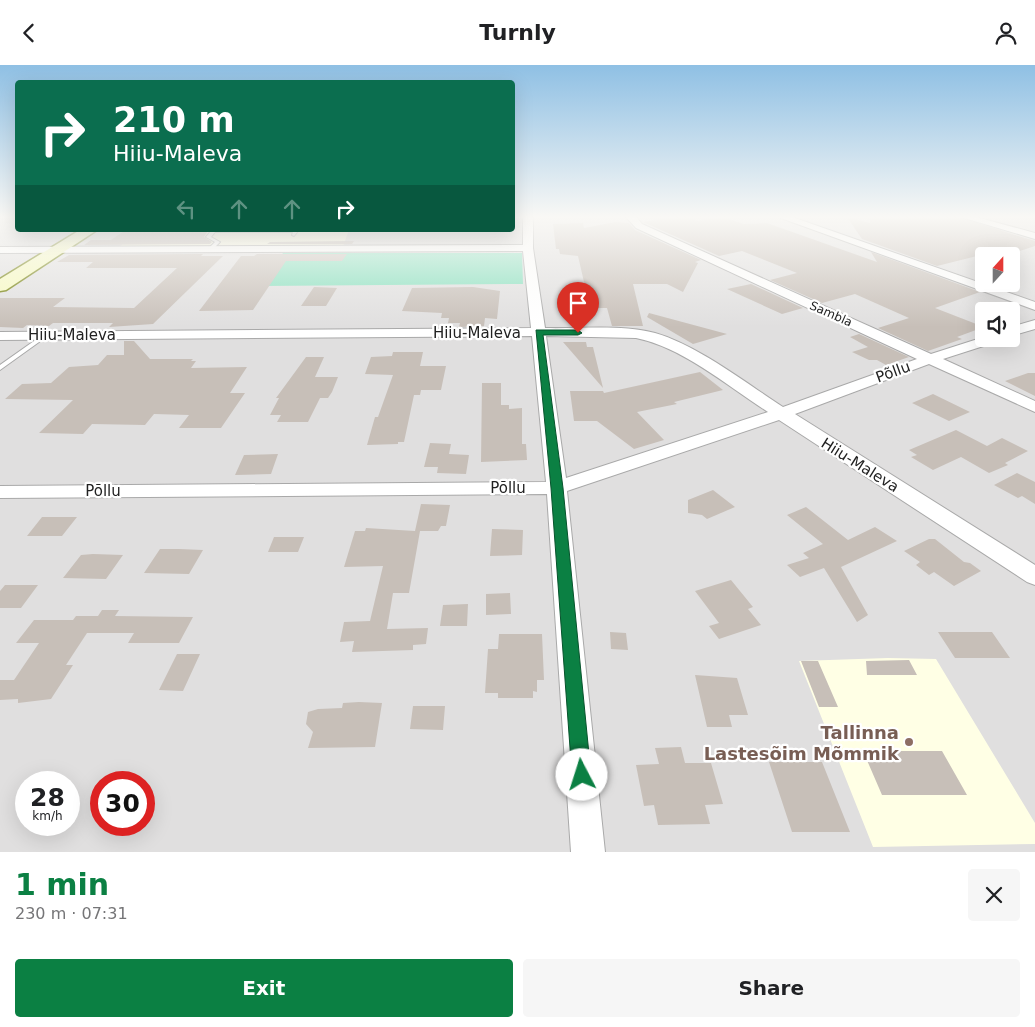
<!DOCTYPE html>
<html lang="en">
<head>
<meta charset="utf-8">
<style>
  body { margin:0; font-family:"DejaVu Sans",sans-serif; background:#f6f6f6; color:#202124; height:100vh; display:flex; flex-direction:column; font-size:19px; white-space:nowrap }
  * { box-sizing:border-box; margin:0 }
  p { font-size:16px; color:#757577 }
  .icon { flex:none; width:28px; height:28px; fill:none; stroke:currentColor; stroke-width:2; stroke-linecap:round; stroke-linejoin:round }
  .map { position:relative; height:787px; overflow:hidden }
  .panel { display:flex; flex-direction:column; background:#fff; flex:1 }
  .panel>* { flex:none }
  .guide { position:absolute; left:15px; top:15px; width:500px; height:152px; border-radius:5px; box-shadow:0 5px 20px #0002; background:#0b6e4f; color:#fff; overflow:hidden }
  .needle { width:32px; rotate:21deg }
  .fabs { position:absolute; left:975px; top:182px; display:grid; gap:10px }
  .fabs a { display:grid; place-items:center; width:45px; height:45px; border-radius:5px; background:#fff; box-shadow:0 5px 20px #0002; font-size:25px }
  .speed { position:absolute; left:15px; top:706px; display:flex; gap:10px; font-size:25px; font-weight:700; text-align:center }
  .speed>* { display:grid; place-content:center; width:65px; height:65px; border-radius:50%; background:#fff; box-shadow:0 5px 20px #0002; line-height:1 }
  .speed small { font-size:12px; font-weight:400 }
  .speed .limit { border:8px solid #d22; background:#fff; color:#111 }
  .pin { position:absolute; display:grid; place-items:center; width:42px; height:42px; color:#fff; margin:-51px -21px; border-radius:50% 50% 50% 0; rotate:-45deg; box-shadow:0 0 5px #0007 }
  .pin .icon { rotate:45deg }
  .me { position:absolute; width:55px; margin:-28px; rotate:355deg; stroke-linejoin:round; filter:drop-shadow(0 0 4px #0008) }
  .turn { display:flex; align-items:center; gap:18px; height:105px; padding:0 15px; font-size:22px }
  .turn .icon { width:65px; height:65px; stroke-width:2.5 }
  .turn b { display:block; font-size:35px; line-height:42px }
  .lanes { display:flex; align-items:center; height:48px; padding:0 15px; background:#0003; justify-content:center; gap:25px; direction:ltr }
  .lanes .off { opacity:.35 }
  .round { display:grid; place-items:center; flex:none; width:52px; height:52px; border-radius:5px; background:#f6f6f6 }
  .head { display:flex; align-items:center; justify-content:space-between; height:85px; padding:0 15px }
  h1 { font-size:30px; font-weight:700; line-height:38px; color:#0b8043 }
  .button { display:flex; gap:10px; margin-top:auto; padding:10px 15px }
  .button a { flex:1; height:58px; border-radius:5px; background:#0b8043; color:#fff; font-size:20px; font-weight:700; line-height:58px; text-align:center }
  .button a+a { background:#f6f6f6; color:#202124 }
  header { display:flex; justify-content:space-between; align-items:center; height:65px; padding:0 15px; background:#fff; font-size:22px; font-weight:700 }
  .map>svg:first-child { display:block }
</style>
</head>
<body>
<header><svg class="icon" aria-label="back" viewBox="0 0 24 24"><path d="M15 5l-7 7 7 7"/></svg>Turnly<svg class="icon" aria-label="person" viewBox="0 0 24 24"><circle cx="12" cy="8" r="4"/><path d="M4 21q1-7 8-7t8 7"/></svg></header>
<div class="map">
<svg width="1035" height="787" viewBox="0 0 1035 787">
  <rect width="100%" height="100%" fill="#f2efe9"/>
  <path fill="#e0dfdf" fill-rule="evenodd" d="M0 152H17L18 165H512L513 152H1035V787H0ZM984 191H1011V219H984ZM984 246H1011V274H984ZM26 718H69V760H26ZM101 718H144V760H101Z"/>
  <path fill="#ffffe5" d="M141 165H349L342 184 115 185Z
    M888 593 936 594 1035 758V779L873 782 799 596Z"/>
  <path fill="#88e0be" d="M283 188H522L523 219 260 221Z"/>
  <path fill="#c7bfb8" d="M674 152H689L697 156 721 152 744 159 767 158 877 197 871 187 980 227 935 243 984 262 957 272 962 274 928 286 878 263 909 253 855 229 822 238 770 215 797 208 742 186 719 191 643 157Z
    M847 152 870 158 871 152H959L1035 176V181L1005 191 985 189 937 201 862 174Z
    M615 157 629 158 635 165 701 195 695 197 698 198 683 227 667 219H633L643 261H612L607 243H590L578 191 560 189 559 184H556L553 159 583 158 584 163Z
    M124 166H208L204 172 212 177 210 179 84 180 91 175H111Z
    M354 176 352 179H267L270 177Z
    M203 189 201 191H223L153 259 109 262 113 258H53L49 261 27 260 23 263 0 262V233H65L53 242 134 243 177 203H86L93 197H57L69 190Z
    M257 189H347L342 196H286L253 245 199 246 241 191H254Z
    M751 219 803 243 782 249 727 224Z
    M314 222 337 223 326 241H301Z
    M473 222 500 226 497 254 485 253 484 261 459 262 460 258H448L449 253H441L442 248 402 246 412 223Z
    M649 248 727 269 693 279 647 252Z
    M859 269 909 292 886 300 877 295H869L852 287 868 282 850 272Z
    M124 276H134L150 294H193L191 296H196L191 303 247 302 230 328H245L221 363H179L189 350 154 349 145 360 92 359 83 369 39 368 73 335 5 334 22 319 51 318 69 302 98 300 107 290H124Z
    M563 277H586L587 282H593L603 323Z
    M393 287H423L420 301H446L441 325H421L420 330H414L404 377H398V379L367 380 375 352H378L393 310 365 309 371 292 392 291Z
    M306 292H324L315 312H338L332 327 328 333H320L308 357H277L281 350H270L279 333H276Z
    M700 307 723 325 674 337 677 339 637 347 664 375 634 384 597 356H574L570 326H603L604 328Z
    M1028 308H1035V331L1005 316Z
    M482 318H501V340H509V344L522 343V379H526L527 395 481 397Z
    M933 329 970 347 949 356 912 338Z
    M956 365 987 381 1002 373 1028 386 1005 398 1008 400 989 408 961 392 933 405 911 392 917 390 909 385Z
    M430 378 451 379 449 389 469 390 466 409 437 408 438 402H424Z
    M278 389 271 409 235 410 244 390Z
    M1017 408 1035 417V439L1022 431 1018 433 994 420Z
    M713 425 735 442 707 454 702 450 688 448V435Z
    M421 439 450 440 446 461H441L438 466H420L409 528H393L387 564 428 563 426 579 413 580V585L352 587 354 576 340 577 344 557 370 556 383 501 344 502 355 466H365L366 463 415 466Z
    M806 442 848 475 875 462 897 476 841 502 868 550 857 557 824 503 800 512 787 500 809 493 803 488 823 479 787 450Z
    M42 452H77L62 471H27Z
    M492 464 523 465 522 490 490 491Z
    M274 472H304L298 487H268Z
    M929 474H935L964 497 970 498 981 506 954 521 934 507 929 510 916 500 920 497 904 486Z
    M160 484H179L203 485 189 509 144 508Z
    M81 490 93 489 123 490 106 514 63 513Z
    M731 515 753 542 748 544 761 560 719 574 709 561 719 558 695 526Z
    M5 520H38L21 543H0V526Z
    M510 528 511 549 486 550V529Z
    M468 539 467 561H440L443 540Z
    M102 545H119L115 551 193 552 179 578H128L134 568H87L66 600H73L51 634 18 638V634L0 635V615H14L39 578H16L34 555H73L76 551H98Z
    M610 567 626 568 628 585 611 584Z
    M938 567H992L1010 593H955Z
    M499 569H542L544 615H537V627L533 626V633H498V628H485L488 584H498Z
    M177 589H200L183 626 159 625Z
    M909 595 917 610H867L866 596Z
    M801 596H818L838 642H819Z
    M695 610 737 613 748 650H729L732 662H707Z
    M359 637 382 638 375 682 308 683 313 667 306 659 308 647 318 644 342 643 343 638Z
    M413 641H445L443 665 410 664Z
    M681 682 685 698H711L723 739 705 740 710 759 658 760 654 740 644 741 636 700 659 699 655 683Z
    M863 686H942L967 730H882Z
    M769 697H822L850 767H792Z"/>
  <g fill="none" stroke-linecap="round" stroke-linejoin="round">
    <g stroke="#a9a9a9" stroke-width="2">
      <path id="lane" d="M212 165H298V166L294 171 292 170 293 167H215L211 172 220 177 210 187 207 185 215 177 206 172Z
        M44 269 47 271 46 272 0 305V300Z"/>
    </g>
    <g stroke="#a9a9a9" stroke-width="2">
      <path id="street" d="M523 152H533V183L545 263C580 264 620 259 655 268 697 280 746 318 783 342L917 294 636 163 626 152H636L642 159 931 289 984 272V274H998L996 277 943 294 1035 336V347L929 299 795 349 1035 500V520L1027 517 779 355 567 426 605 787H571L547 429 0 433V421L546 417 532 271 0 275V267L531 263 523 186 0 188V182L523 180ZM546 271 636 273C682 282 729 322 768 347L566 413Z
        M778 152H792L1035 237V245Z
        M961 152H976L1035 168V174Z
        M1035 255V264L1011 271V262Z"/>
    </g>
    <g stroke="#707d05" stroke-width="3">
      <path id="secondary" d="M80 165H97L6 225 0 226V214Z"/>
    </g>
    <use href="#lane" fill="#fff" fill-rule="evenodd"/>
    <use href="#street" fill="#fff" fill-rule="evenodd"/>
    <use href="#secondary" fill="#f7fabf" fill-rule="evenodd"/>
  </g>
  <linearGradient id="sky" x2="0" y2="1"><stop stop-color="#8fc0e4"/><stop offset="0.58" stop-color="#f9f8f5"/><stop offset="1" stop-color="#f9f8f5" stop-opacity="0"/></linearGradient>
  <rect width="1035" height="262" fill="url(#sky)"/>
  <path fill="#0b8043" stroke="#07532c" d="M536 265H578L582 268 578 270H543L563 423 591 710 588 717 582 720 575 717 572 710 551 423Z"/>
  <circle fill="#8d6e63" stroke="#fff" stroke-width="2" cx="909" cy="677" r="5"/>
  <g text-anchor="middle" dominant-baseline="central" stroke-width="4.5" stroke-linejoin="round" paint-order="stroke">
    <g font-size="12" fill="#222" stroke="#fff">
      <text transform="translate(831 249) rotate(24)">Sambla</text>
    </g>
    <g font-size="15" fill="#222" stroke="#fff">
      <text x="477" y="268">Hiiu-Maleva</text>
      <text x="72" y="270">Hiiu-Maleva</text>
      <text transform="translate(893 307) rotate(-20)">Põllu</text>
      <text transform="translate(860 400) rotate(32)">Hiiu-Maleva</text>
      <text x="508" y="423">Põllu</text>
      <text x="103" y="426">Põllu</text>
    </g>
    <g font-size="18" font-weight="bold" fill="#785e54" stroke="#fff" text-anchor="end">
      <text x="899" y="667">Tallinna<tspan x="899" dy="21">Lastesõim Mõmmik</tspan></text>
    </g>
  </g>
</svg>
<div class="fabs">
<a><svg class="needle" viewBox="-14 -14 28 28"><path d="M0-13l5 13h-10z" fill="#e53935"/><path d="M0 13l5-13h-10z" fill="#757577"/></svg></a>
<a><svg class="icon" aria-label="sound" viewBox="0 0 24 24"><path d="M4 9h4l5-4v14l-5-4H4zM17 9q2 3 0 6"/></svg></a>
</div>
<div class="speed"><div>28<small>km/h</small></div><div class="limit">30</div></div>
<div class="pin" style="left:578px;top:268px;background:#d93025"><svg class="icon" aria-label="arrive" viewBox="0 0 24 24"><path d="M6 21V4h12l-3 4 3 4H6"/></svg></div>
<svg class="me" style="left:582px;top:710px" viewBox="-20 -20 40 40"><circle r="19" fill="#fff"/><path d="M0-13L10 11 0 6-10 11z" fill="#0b8043"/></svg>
<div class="guide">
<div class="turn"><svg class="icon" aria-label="right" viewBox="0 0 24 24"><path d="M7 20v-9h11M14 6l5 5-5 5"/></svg><div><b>210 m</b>Hiiu-Maleva</div></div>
<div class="lanes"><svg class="icon off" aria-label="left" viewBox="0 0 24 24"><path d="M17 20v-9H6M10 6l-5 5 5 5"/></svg><svg class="icon off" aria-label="ahead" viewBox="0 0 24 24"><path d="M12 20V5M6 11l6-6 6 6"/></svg><svg class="icon off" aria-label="ahead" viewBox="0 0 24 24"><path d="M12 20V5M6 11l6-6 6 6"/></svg><svg class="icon" aria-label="right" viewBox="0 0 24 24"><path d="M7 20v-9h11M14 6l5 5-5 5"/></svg></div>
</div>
</div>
<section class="panel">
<div class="head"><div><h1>1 min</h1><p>230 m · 07:31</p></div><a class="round"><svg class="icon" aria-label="close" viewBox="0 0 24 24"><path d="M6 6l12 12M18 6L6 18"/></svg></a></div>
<div class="button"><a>Exit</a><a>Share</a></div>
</section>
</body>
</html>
